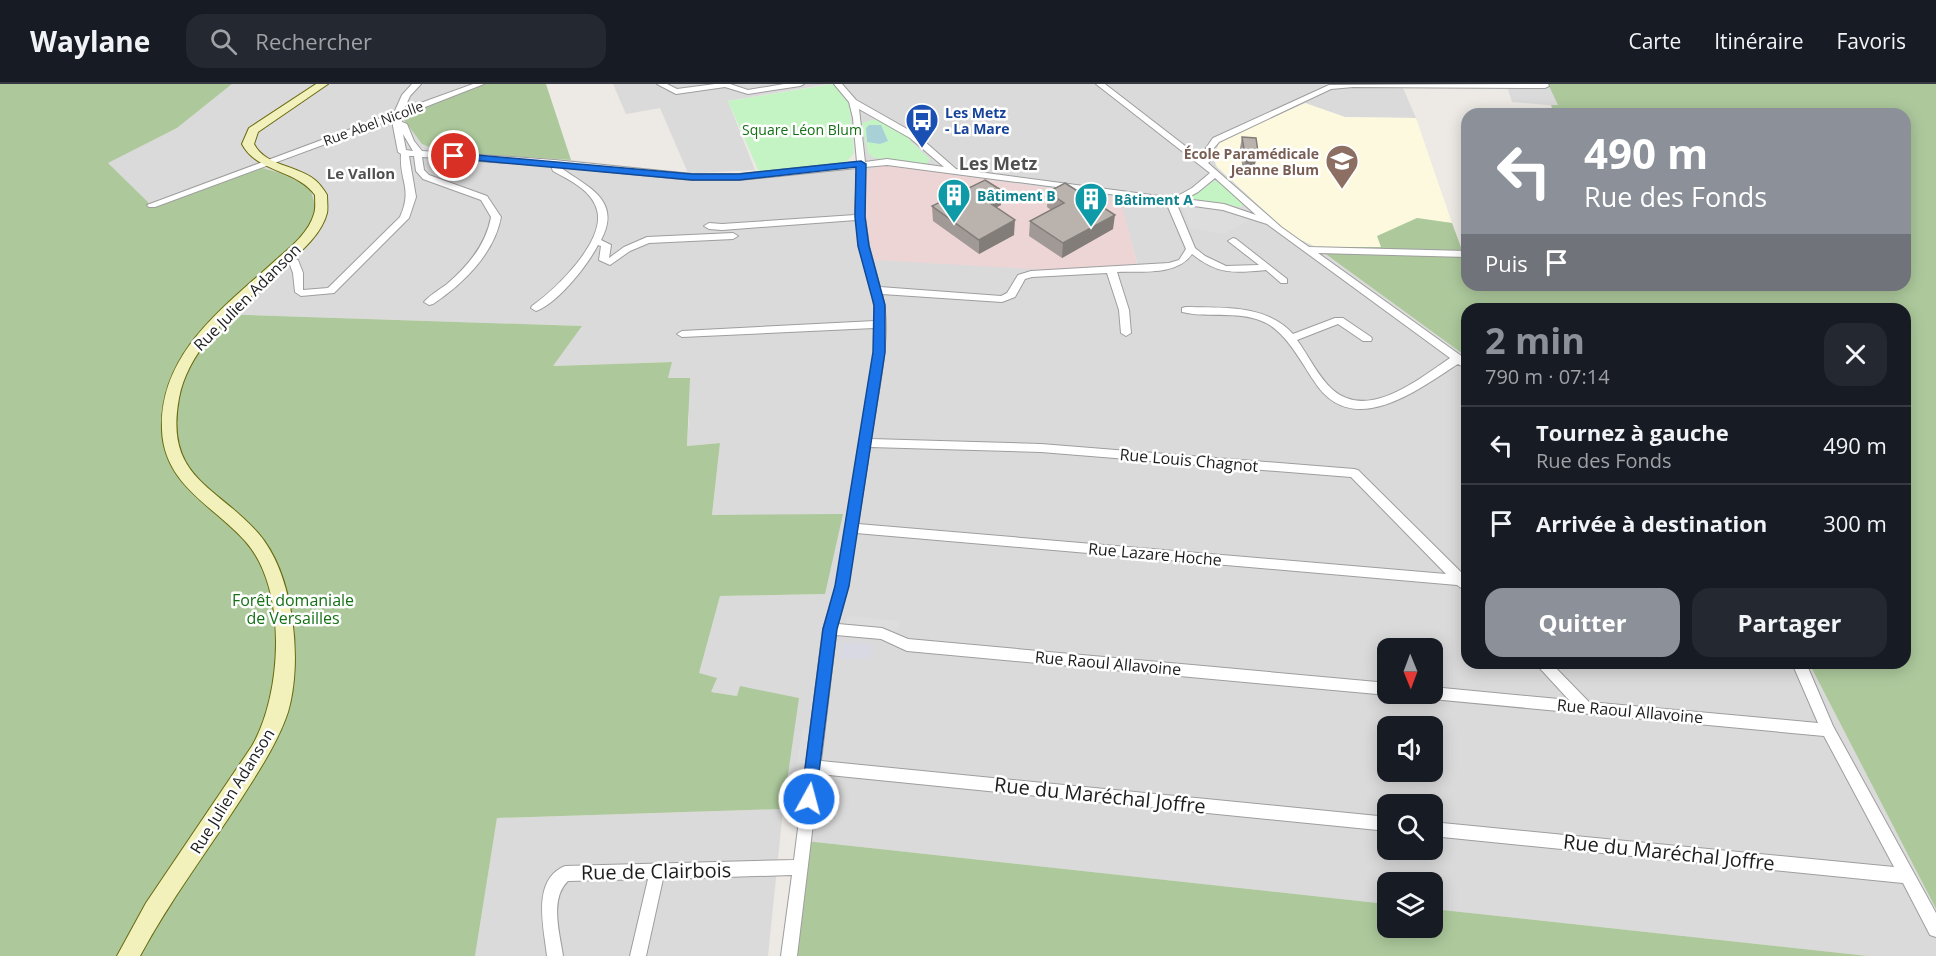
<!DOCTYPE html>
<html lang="fr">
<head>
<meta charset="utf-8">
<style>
  body { margin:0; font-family:"Open Sans",sans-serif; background:#242831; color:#f1f3f6; height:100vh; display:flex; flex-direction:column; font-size:22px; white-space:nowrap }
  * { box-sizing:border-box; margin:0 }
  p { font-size:20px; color:#9ea1a6 }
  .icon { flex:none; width:33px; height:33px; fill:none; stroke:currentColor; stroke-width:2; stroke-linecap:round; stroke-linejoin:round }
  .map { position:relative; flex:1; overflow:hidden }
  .details { position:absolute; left:1461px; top:219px; width:450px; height:366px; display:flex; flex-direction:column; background:#171b24; border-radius:18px; box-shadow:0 3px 15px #0003 }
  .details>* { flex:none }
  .hud { position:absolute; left:1461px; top:24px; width:450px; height:183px; border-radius:18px; box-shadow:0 3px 15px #0003; background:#8c9099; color:#fff; overflow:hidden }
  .needle { width:39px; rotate:179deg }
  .buttons { position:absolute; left:1377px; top:554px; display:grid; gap:12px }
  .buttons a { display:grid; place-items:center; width:66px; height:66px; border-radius:12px; background:#171b24; box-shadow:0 3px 15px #0003; font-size:30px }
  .pin { position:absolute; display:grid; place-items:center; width:51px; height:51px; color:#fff; margin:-26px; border:3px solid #fff; border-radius:50%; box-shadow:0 2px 6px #0007 }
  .me { position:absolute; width:66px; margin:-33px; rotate:7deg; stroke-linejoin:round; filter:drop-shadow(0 0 4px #0008) }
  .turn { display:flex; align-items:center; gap:21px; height:126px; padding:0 24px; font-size:27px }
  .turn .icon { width:78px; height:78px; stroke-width:2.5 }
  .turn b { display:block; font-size:42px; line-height:51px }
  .then { display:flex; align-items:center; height:57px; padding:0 24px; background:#0003; gap:12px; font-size:22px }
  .round { display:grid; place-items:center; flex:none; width:63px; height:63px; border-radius:18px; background:#242831 }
  .overview { display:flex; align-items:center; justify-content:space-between; height:102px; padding:0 24px }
  h1 { font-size:36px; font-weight:700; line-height:45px; color:#8c9099 }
  .action { display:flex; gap:12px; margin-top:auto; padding:12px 24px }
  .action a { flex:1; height:69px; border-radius:18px; background:#8c9099; color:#fff; font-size:24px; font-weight:700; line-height:69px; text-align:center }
  .action a+a { background:#242831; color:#f1f3f6 }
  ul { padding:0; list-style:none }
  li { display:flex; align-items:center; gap:18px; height:78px; padding:0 24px; border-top:2px solid #363941 }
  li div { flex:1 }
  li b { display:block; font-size:22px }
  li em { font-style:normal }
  header { display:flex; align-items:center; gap:36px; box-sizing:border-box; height:84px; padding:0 30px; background:#171b24; border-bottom:2px solid #363941 }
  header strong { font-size:28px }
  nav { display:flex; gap:33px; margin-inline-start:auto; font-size:21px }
  .search { width:420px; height:54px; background:#242831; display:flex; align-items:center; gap:15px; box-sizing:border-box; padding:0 21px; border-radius:18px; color:#9ea1a6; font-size:22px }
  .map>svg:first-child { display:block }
</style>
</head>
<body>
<header>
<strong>Waylane</strong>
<div class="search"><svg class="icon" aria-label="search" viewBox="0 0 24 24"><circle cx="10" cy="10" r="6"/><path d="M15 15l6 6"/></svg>Rechercher</div>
<nav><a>Carte</a><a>Itinéraire</a><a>Favoris</a></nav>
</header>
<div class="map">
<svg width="1936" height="872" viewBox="0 0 1936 872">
  <rect width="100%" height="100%" fill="#ede9e4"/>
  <path fill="#dbdada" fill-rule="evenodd" d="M232 0H485L403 33 442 68 571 76 688 89 660 24 626 30 613 0H829L728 17 755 86 697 89 753 93 846 81 856 78 849 19 833 0H1548L1559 22 1512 18 1508 5 1403 4 1416 34 1345 33 1305 19 1214 76 1217 83 1291 151 1316 163 1467 273V579H1809L1936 825V872H1868L1433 825 1432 798H1388L1387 820 806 757 783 726 768 872H475L497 734 783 725 741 602 737 612 711 608 698 589 720 512 825 510 712 431 720 359 687 362 689 332 668 294 671 278 552 282 581 242 218 230 153 123 107 79 177 44ZM882 81 1119 114 1137 179ZM1388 564H1432V609H1388ZM1388 642H1432V687H1388ZM1388 720H1432V765H1388Z"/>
  <path fill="#edd4d5" d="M882 81 1120 114 1137 180 1046 186 875 176 866 141V87Z"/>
  <path fill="#fcf9de" d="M1305 19 1345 33 1416 34 1452 139 1417 134 1382 163H1316L1291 151 1217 83 1214 76 1219 58Z"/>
  <path fill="#adc99c" d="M0 0H232L177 44 108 79 153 123 255 82 280 89 310 103 317 129 295 160 218 230 582 242 553 282 672 278 668 294H690L687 362 720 359 712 431 843 430 825 510 720 512 699 589 717 594 711 608 737 612 740 602 799 614 783 725 497 734 475 872H0Z
    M485 0H546L571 76 442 68 422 60 402 33Z
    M1548 0H1936V825L1809 579H1905V225H1467V273L1316 163H1381L1377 152 1417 134 1452 139 1462 166H1467V201H1905V30H1554L1551 21H1558Z
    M806 757 1387 820 1388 843H1432L1433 825 1868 872H792Z"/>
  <path fill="#c4f4c4" d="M833 0 849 19 854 69 844 81 759 88 728 17Z
    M879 34 911 54 910 57 930 75 927 80 874 74 868 69 862 39Z
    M1214 97 1220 98 1244 119 1242 123 1193 116 1191 113Z"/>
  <path fill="#ddd" d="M1182 122 1218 127 1252 135 1224 150 1190 144Z
    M847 532 900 537 898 546 845 542Z
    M803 642 812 650 801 726 791 718Z"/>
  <path fill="#d8d9e3" d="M841 558 872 561 871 571 864 576 839 574Z"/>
  <path fill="#a8d1d7" d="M869 41H881L888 57 880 60 867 58 866 44Z"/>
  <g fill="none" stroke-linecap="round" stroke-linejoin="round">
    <g stroke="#9e9e9e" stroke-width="2">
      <path id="street" d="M412 0H421L410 12 404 25 473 0H484L402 32V38L407 40 414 57 422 67 554 76 692 90H739L857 78 853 34 849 18 834 0H842L856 16 916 50 956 85 1174 114 1192 104 1210 89 1096 0H1105L1202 75 1206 72V64L1213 54 1329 1 1548 0 1549 2 1545 4 1353 3 1331 5 1219 58 1214 64V73L1208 79 1281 143 1309 163 1467 167V173L1318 169 1467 276V285L1458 280C1417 306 1352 357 1314 297 1301 278 1289 253 1268 240 1241 225 1211 235 1182 228V224L1186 223C1223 224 1266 220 1293 250L1335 234H1343L1371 253 1372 255 1371 257H1363L1338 240 1297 256C1309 272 1318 293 1333 306 1369 337 1420 294 1450 274L1267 140 1223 126 1179 120 1178 123 1195 164 1205 172 1226 182 1259 181 1228 157 1233 154 1236 155 1287 195V199H1281L1266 186C1234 189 1218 191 1192 170 1177 192 1141 187 1117 188L1129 226 1131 249 1126 252 1121 249 1119 226 1107 189 1032 193 1025 195 1015 213 1002 218 882 210C893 250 877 312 871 355L1041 360 1354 385 1358 386 1465 492 1467 508 1457 501 856 449 848 502 838 540 882 544 908 555 1388 599V609H1393L1388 611 907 567 881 555 836 551 821 677 1388 733V747L819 690 797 872H781L792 791 663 795 646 872H630L648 795 568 797C549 815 560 850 563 872H547C544 844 531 796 565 782L794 776 823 545 836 502 874 268V244L682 253 677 250 682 247 875 237C875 205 860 169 856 136L722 146 709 145 704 142 709 139 722 140 855 131 857 84 739 96H692L560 83C585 102 623 115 601 156L611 161 609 174 624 163 647 153 733 149 738 152 733 155 649 159 630 167 610 181 599 176 601 162 598 161C587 182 558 219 536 227L531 224 532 222C556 205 606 157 597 126 592 106 569 96 553 87L551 82 422 73 424 86 429 91 487 112 501 133C494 170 463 200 433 220L429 221 424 218C430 211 439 206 447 200 468 182 486 161 491 133L481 116 423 95 416 87 414 72H409L416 113 409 134 334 209 301 212 295 208 293 189 289 178 281 174 283 172H289L298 176 303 189V206L328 204 400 133C413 104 399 97 401 70L398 68 393 42V35L155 123H149L147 121 394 29 402 11ZM859 25 910 54 944 83 887 75 865 78ZM403 50 413 67 406 66ZM887 81 1170 118 1168 123 1186 165 1179 176 1169 179 1031 187 1018 191 1007 209 1001 212 880 203 869 162 865 133V83ZM1215 94 1256 131 1224 120 1185 115 1198 108ZM870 363 1041 368 1351 393 1446 490 858 440Z
        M657 0H667L677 5 715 0H730L748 6 784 0H804L800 2 748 10 725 3 676 10Z
        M1535 579H1551L1589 618 1818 639 1792 579H1806L1833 642 1936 829V853L1930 851 1903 799 1432 752V738L1894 783 1824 652 1432 615 1427 613 1425 609H1432V603L1569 616Z"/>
    </g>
    <g stroke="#686a0e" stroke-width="2">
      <path id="secondary" d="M316 0H328L258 48 254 60C265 82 297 81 315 96 320 100 324 106 327 111 327 117 328 124 327 129 322 149 303 166 288 179 248 217 190 256 179 314 164 394 216 401 258 449 294 490 303 577 288 628 278 658 260 685 243 712 209 765 170 816 140 872H117L146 819 252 662C282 610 288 506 246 458 213 421 164 401 162 346 159 268 226 222 277 175 291 163 309 148 314 130 316 124 315 117 315 111 296 85 257 89 242 60L249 44Z"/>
    </g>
    <use href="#street" fill="#fff" fill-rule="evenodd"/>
    <use href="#secondary" fill="#f3f1bb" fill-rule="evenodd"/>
  </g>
  <path fill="#a09995" d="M1242 53 1258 68 1254 85 1243 88 1240 64Z
    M1048 108 1113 145 1062 174 1029 152 1030 137 1051 126 1047 123Z
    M1001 121 996 123 1014 151 979 170 933 137 932 122Z"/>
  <path fill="#827d79" d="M1256 74 1254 85 1243 88 1246 77Z
    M1001 106V121L984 130V115Z
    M1115 131 1113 145 1062 174 1063 159Z
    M1015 136 1014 151 979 170V156Z"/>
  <path fill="#bab2ad" stroke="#827d79" stroke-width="1.5" d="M1242 53 1256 54 1258 68H1256V74L1246 77Z
    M985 96 1001 106 984 115 1015 136 979 156 932 122Z
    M1065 99 1115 131 1063 159 1030 137 1064 119 1048 108Z"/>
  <path fill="#1a73e8" stroke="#114b97" stroke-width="1.5" d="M454 69 692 90H739L861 77 866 80 865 133 869 162 885 221V268L849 502 837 545 815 720 809 723 803 720 801 715 823 545 835 502 873 268 874 221 858 162 855 133 856 83 739 96H692L451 74V70Z"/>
  <defs>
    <g id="bus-pin" transform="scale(1.725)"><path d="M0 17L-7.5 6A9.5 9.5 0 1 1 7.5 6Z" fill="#1a4fb4" stroke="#fff"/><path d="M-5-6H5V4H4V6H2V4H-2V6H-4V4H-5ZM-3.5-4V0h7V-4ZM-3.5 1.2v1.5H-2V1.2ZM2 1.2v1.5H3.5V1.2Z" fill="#fff"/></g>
    <g id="school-pin" transform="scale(1.725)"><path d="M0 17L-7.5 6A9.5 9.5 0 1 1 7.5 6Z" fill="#8d6e63" stroke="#fff"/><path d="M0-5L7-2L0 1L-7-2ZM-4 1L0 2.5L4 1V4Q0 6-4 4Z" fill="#fff"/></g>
    <g id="building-pin" transform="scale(1.725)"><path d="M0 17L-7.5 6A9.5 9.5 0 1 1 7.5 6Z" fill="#0f9aa8" stroke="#fff"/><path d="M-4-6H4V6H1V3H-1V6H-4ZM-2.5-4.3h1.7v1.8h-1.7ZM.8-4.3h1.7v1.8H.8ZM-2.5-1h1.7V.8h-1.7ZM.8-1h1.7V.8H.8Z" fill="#fff"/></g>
  </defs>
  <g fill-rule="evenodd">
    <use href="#bus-pin" x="922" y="36"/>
    <use href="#school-pin" x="1342" y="77"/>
    <use href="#building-pin" x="954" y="111"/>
    <use href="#building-pin" x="1091" y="115"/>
  </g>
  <g text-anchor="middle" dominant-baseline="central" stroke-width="5" stroke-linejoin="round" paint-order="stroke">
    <g font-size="14" font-weight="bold" fill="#164399" stroke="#fff" text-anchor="start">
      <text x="945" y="28">Les Metz<tspan x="945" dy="16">- La Mare</tspan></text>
    </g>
    <g font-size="14" fill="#1d1d1d" stroke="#fff">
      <text transform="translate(373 39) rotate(-20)">Rue Abel Nicolle</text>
    </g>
    <g font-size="14" fill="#157115" stroke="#fff">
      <text x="802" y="45">Square Léon Blum</text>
    </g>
    <g font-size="14" font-weight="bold" fill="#785e54" stroke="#fff" text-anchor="end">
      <text x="1319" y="69">École Paramédicale<tspan x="1319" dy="16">Jeanne Blum</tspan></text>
    </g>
    <g font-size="14" font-weight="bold" fill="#0d838f" stroke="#fff" text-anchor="start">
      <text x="977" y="111">Bâtiment B</text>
      <text x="1114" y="115">Bâtiment A</text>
    </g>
    <g font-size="15" font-weight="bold" fill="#505050" stroke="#fff">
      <text x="361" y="89">Le Vallon</text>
    </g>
    <g font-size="16" fill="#1d1d1d" stroke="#fff">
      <text transform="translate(247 213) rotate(-45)">Rue Julien Adanson</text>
      <text transform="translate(1189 376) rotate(5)">Rue Louis Chagnot</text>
      <text transform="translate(1155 470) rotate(5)">Rue Lazare Hoche</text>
      <text transform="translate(1108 579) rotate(5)">Rue Raoul Allavoine</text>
      <text transform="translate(1630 627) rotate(5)">Rue Raoul Allavoine</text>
      <text transform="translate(232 707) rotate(-58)">Rue Julien Adanson</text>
    </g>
    <g font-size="16" fill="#157115" stroke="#fff">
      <text x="293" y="516">Forêt domaniale<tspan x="293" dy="18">de Versailles</tspan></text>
    </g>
    <g font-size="18" font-weight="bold" fill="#505050" stroke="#fff">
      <text x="998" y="79">Les Metz</text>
    </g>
    <g font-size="20" fill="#1d1d1d" stroke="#fff">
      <text transform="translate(1100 711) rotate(6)">Rue du Maréchal Joffre</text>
      <text transform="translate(1669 768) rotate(6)">Rue du Maréchal Joffre</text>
      <text transform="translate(656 787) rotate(-1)">Rue de Clairbois</text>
    </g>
  </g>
</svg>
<div class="buttons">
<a><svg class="needle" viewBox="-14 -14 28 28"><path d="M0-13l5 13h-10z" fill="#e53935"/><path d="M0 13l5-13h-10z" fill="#9ea1a6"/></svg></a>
<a><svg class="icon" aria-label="sound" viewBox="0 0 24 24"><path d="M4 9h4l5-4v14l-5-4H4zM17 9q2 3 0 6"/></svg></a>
<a><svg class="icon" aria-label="search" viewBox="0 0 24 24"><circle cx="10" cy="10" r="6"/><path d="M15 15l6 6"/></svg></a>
<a><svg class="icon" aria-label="layers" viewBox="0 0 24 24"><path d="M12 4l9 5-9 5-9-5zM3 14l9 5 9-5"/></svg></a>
</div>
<div class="pin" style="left:454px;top:72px;background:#d93025"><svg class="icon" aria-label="arrive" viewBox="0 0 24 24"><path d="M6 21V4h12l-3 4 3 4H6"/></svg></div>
<svg class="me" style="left:809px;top:715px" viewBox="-20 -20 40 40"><circle r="17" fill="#1a73e8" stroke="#fff" stroke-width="3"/><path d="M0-11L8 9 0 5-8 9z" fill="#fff"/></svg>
<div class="hud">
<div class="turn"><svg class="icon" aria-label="left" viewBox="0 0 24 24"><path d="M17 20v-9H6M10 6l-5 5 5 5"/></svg><div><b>490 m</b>Rue des Fonds</div></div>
<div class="then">Puis<svg class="icon" aria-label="arrive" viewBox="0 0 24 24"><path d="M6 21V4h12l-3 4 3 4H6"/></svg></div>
</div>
<section class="details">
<div class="overview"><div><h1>2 min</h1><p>790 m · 07:14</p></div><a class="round"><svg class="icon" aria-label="close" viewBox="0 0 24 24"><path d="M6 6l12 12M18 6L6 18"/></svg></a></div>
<ul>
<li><svg class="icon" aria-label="left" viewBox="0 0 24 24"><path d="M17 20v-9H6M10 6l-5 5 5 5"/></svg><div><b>Tournez à gauche</b><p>Rue des Fonds</p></div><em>490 m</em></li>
<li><svg class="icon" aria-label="arrive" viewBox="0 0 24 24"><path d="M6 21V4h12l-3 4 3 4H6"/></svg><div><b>Arrivée à destination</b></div><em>300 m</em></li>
</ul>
<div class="action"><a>Quitter</a><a>Partager</a></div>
</section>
</div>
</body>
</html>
